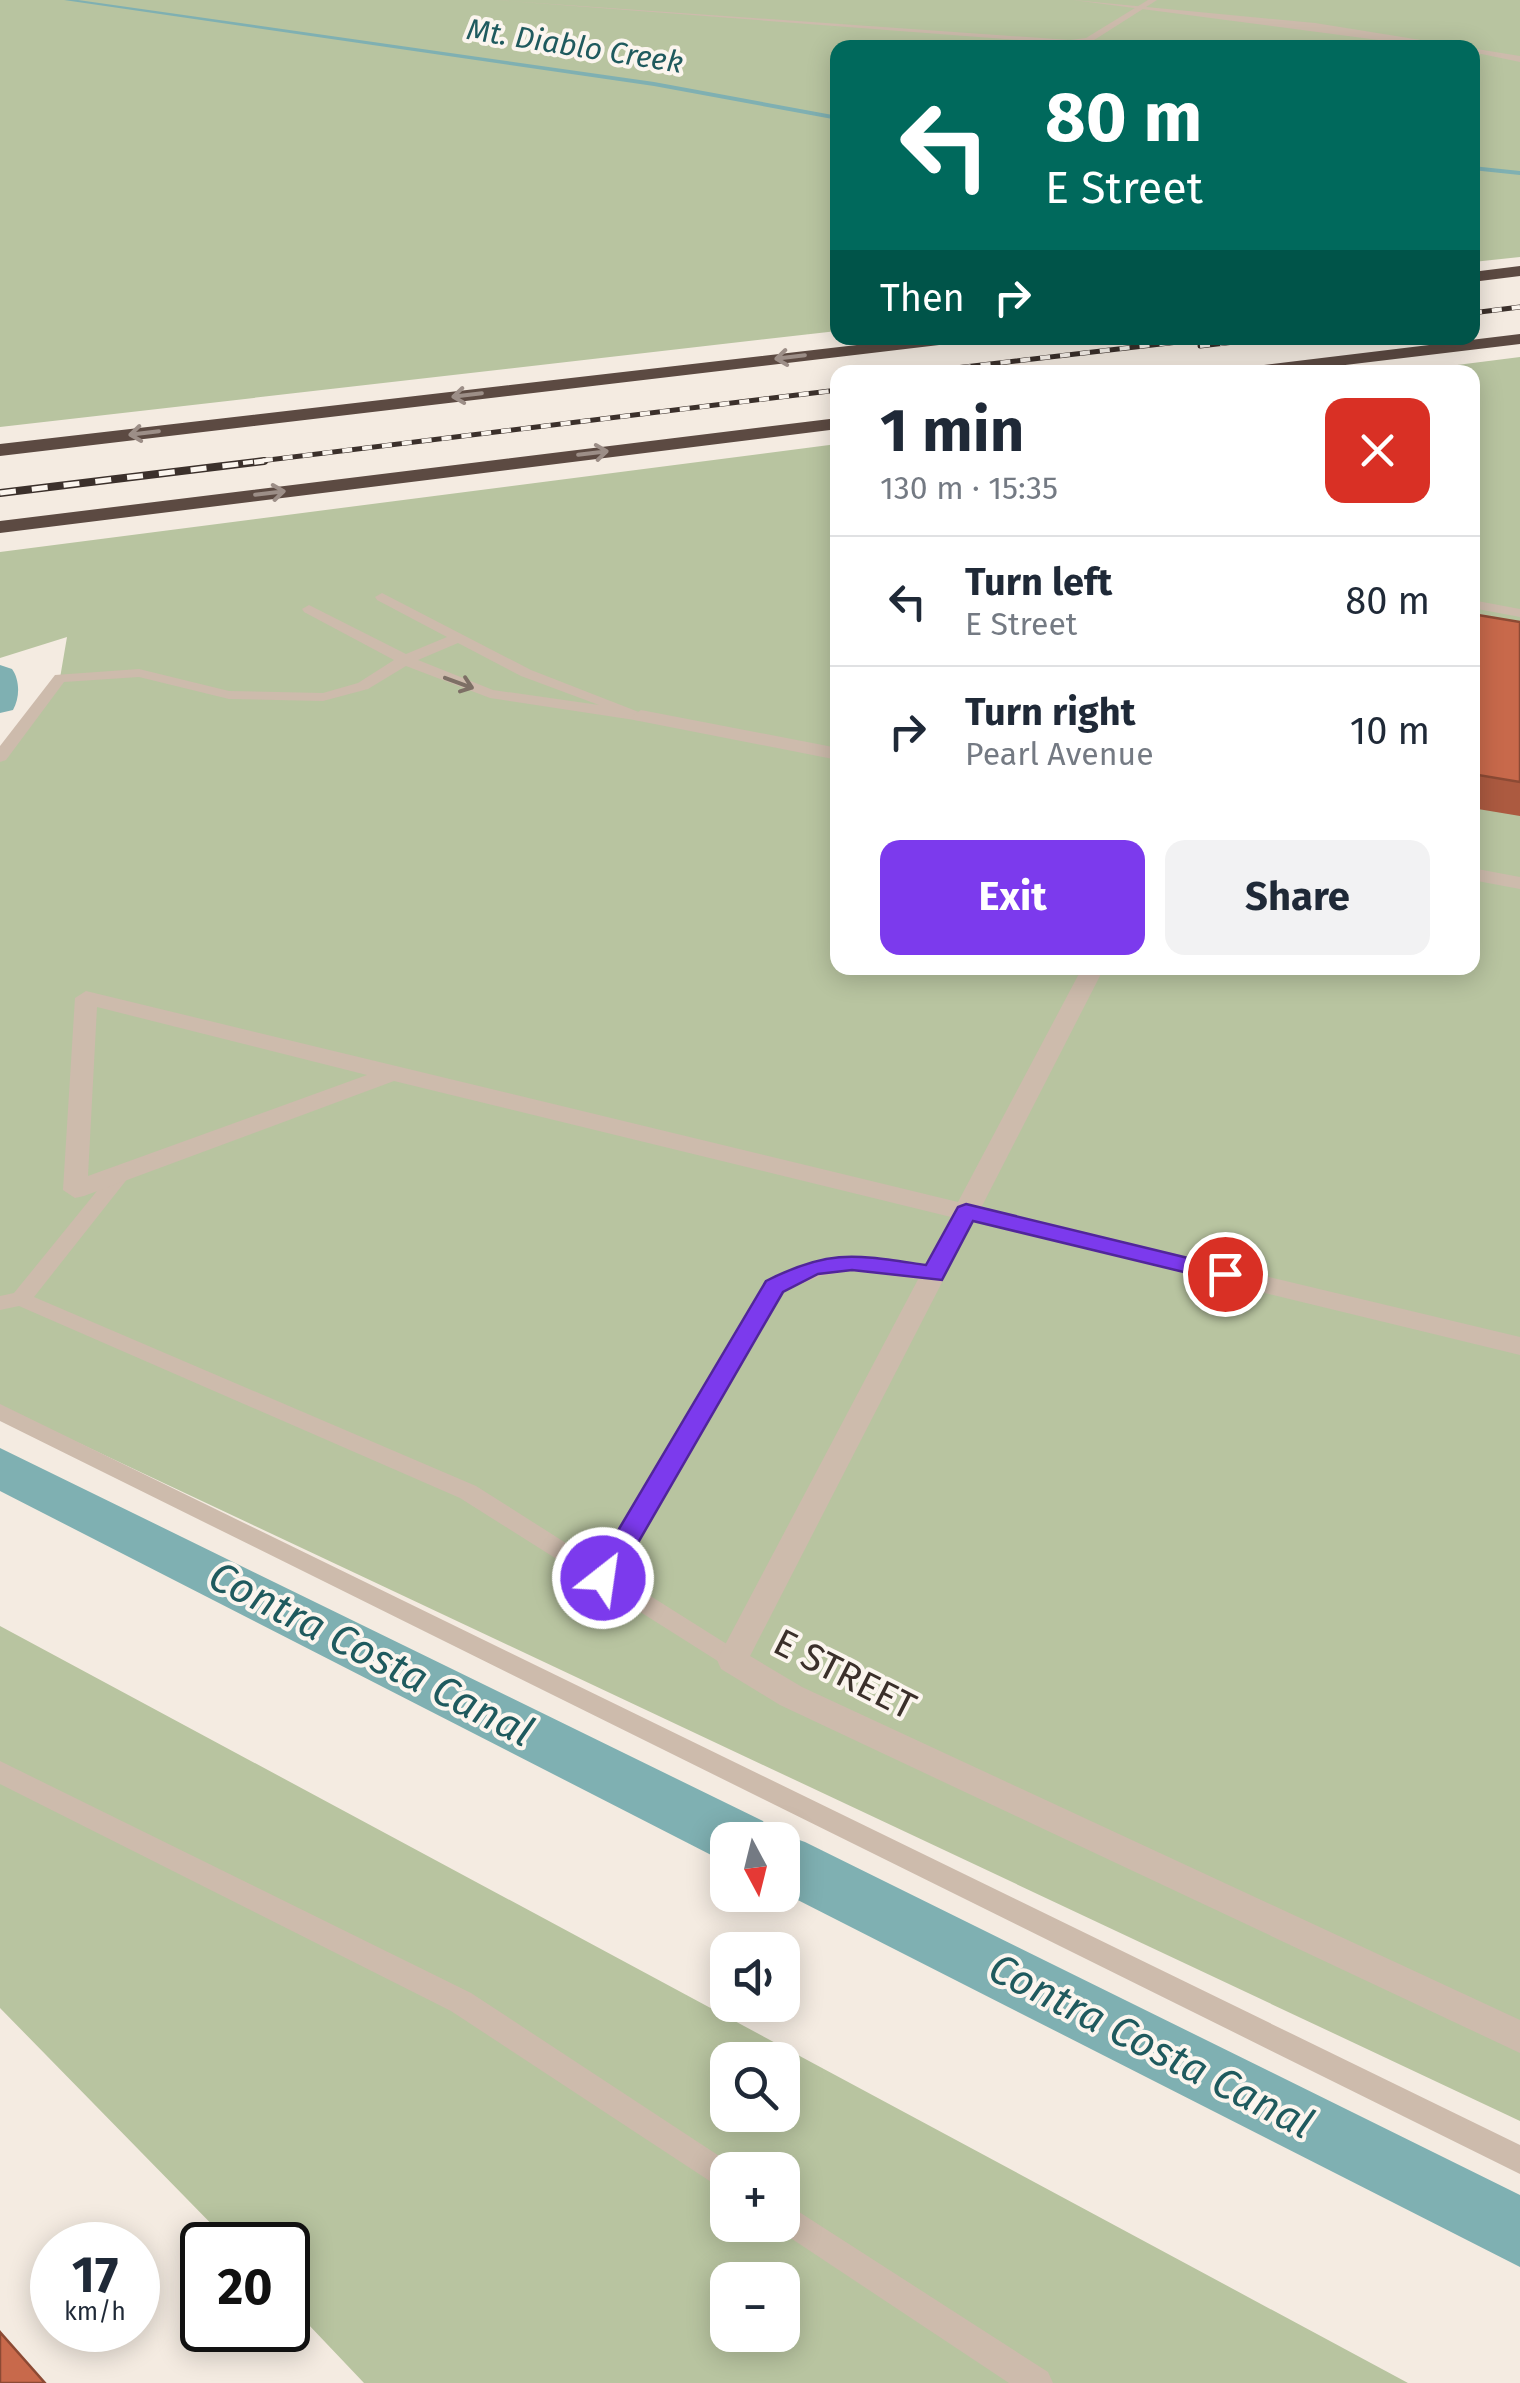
<!DOCTYPE html>
<html lang="en">
<head>
<meta charset="utf-8">
<style>
  body { margin:0; font-family:"Fira Sans",sans-serif; background:#f2f2f3; color:#1f2937; height:100vh; display:flex; flex-direction:column; font-size:38px; white-space:nowrap }
  * { box-sizing:border-box; margin:0 }
  p { font-size:32px; color:#747a83 }
  .icon { flex:none; width:55px; height:55px; fill:none; stroke:currentColor; stroke-width:2; stroke-linecap:round; stroke-linejoin:round }
  .map { position:relative; flex:1; overflow:hidden }
  .panel { position:absolute; left:830px; top:365px; width:650px; height:610px; display:flex; flex-direction:column; background:#fff; border-radius:20px; box-shadow:0 5px 25px #0003 }
  .panel>* { flex:none }
  .hud { position:absolute; left:830px; top:40px; width:650px; height:305px; border-radius:20px; box-shadow:0 5px 25px #0003; background:#00695c; color:#fff; overflow:hidden }
  .needle { width:65px; rotate:173deg }
  .buttons { position:absolute; left:710px; top:1822px; display:grid; gap:20px }
  .buttons a { display:grid; place-items:center; width:90px; height:90px; border-radius:20px; background:#fff; box-shadow:0 5px 25px #0003; font-size:50px }
  .speed { position:absolute; left:30px; top:2222px; display:flex; gap:20px; font-size:50px; font-weight:700; text-align:center }
  .speed>* { display:grid; place-content:center; width:130px; height:130px; border-radius:50%; background:#fff; box-shadow:0 5px 25px #0003; line-height:1 }
  .speed small { font-size:25px; font-weight:400 }
  .speed .limit { border:5px solid #111; border-radius:15px; background:#fff; color:#111 }
  .pin { position:absolute; display:grid; place-items:center; width:85px; height:85px; color:#fff; margin:-42px; border:5px solid #fff; border-radius:50%; box-shadow:0 2px 10px #0007 }
  .me { position:absolute; width:110px; margin:-55px; rotate:30deg; stroke-linejoin:round; filter:drop-shadow(0 0 8px #0008) }
  .turn { display:flex; align-items:center; gap:35px; height:210px; padding:0 50px; font-size:45px }
  .turn .icon { width:130px; height:130px; stroke-width:2.5 }
  .turn b { display:block; font-size:70px; line-height:85px }
  .then { display:flex; align-items:center; height:95px; padding:0 50px; background:#0003; gap:20px; font-size:38px }
  .round { display:grid; place-items:center; flex:none; width:105px; height:105px; border-radius:20px; background:#f2f2f3 }
  .overview { display:flex; align-items:center; justify-content:space-between; height:170px; padding:0 50px }
  h1 { font-size:60px; font-weight:700; line-height:75px }
  .action { display:flex; gap:20px; margin-top:auto; padding:20px 50px }
  .action a { flex:1; height:115px; border-radius:20px; background:#7c3aed; color:#fff; font-size:40px; font-weight:700; line-height:115px; text-align:center }
  .action a+a { background:#f2f2f3; color:#1f2937 }
  ul { padding:0; list-style:none }
  li { display:flex; align-items:center; gap:30px; height:130px; padding:0 50px; border-top:2px solid #e0e1e3 }
  li div { flex:1 }
  li b { display:block; font-size:38px }
  li em { font-style:normal }
  .map>svg:first-child { display:block }
</style>
</head>
<body>
<div class="map">
<svg width="1520" height="2383" viewBox="0 0 1520 2383">
  <rect width="100%" height="100%" fill="#f4ebe1"/>
  <path fill="#b8c4a0" fill-rule="evenodd" d="M0 0H1520V257L1473 262 1472 48H838L837 331 0 427Z
    M1520 357V2121L0 1406V757L60 678 67 637 0 658V552L837 444 838 968H1472V372H1402Z
    M0 1626 1408 2383H364L288 2303V2245H232L0 2008ZM728 2060H782V2115H728ZM728 2170H782V2225H728ZM728 2280H782V2335H728Z"/>
  <g fill="none" stroke-linecap="round" stroke-linejoin="round">
    <path fill="#7fb0b2" fill-rule="evenodd" d="M64 0H78L654 82 838 116V120L654 86Z
      M1472 166 1520 171V175L1472 170Z"/>
    <path fill="#7fb0b2" fill-rule="evenodd" d="M0 665 12 669C20 680 20 698 13 710L0 713Z
      M0 1448 763 1821 772 1838 782 1834 805 1842 1520 2195V2267L782 1892V1840H728V1862L719 1859 0 1491Z"/>
    <path fill="#cdbbac" fill-rule="evenodd" d="M495 0 1070 40 1086 38 1148 0H1157L1091 42 1070 44Z
      M382 593 531 670 649 716 641 721 490 698 406 666 368 689 323 701 229 699 139 677 64 682 6 760 0 762V746L55 675 139 669 229 691 323 693 358 683 394 660 304 612 302 609 309 605 406 654 447 637 377 600 375 597ZM458 643 521 676 599 705 493 690 418 660Z
      M1472 600 1520 609V617L1472 608Z
      M121 1168 128 1170 131 1174 128 1178 34 1297 476 1486 599 1564 767 1282C829 1253 868 1257 934 1267L944 1274 934 1281 852 1271 821 1276 782 1292 617 1575 741 1653 744 1660 741 1667 732 1670 460 1498 19 1306 0 1310V1296L14 1293 114 1170Z
      M0 1404 1520 2145V2174L0 1421Z
      M0 1761 471 1993 739 2169 728 2170V2193L451 2011 0 1784Z
      M782 2201 1048 2372 1053 2383H1009L771 2225H782Z"/>
    <path fill="#cdbbac" fill-rule="evenodd" d="M1073 0 1315 23 1520 56V62L1472 52V48H1439Z
      M641 710 838 748V760L634 720 632 716Z
      M1472 868 1520 877V889L1472 880Z
      M1082 968H1104L981 1208 1520 1337V1355L973 1222 750 1656 802 1687 1520 2020V2053L780 1705 721 1669 717 1660 951 1217 394 1081 84 1196 75 1198 63 1190 75 998 86 991 958 1202ZM97 1007 367 1075 88 1176Z"/>
    <path fill="#5c4a42" fill-rule="evenodd" d="M1520 266V276L1472 282V272Z
      M1520 334V344L1287 372H1239L1248 367Z
      M917 338H964L956 343 0 456V444Z
      M838 418V429L0 533V521Z"/>
    <g stroke="#3b302b" stroke-width="5">
      <path id="rail-far1" d="M1472 313 1520 307
        M1200 346 1268 338
        M921 372 1212 338
        M243 463 838 390"/>
    </g>
    <g stroke="#3b302b" stroke-width="8">
      <path id="rail" d="M0 493 264 461"/>
    </g>
    <use href="#rail-far1" stroke="#fbf5ee" stroke-width="4" stroke-dasharray="10" stroke-linecap="butt"/>
    <use href="#rail" stroke="#fbf5ee" stroke-width="5" stroke-dasharray="16" stroke-linecap="butt"/>
  </g>
  <path fill="#ac5a40" d="M1472 614 1520 622V816L1472 808Z"/>
  <path fill="#c8694b" stroke="#8c4a34" stroke-width="2.5" d="M1472 614 1520 622V782L1472 774Z
    M0 2332 45 2383H0Z"/>
  <defs><path id="oneway-shaft" d="M-6 0H5M1.5-3L5.5 0L1.5 3" fill="none" stroke-width="1.6" stroke-linecap="round" stroke-linejoin="round" transform="scale(2.5)"/></defs>
  <g stroke="#9c8e87">
    <use href="#oneway-shaft" transform="translate(790 357) rotate(173)"/>
    <use href="#oneway-shaft" transform="translate(467 395) rotate(173)"/>
    <use href="#oneway-shaft" transform="translate(144 433) rotate(173)"/>
    <use href="#oneway-shaft" transform="translate(593 453) rotate(-7)"/>
    <use href="#oneway-shaft" transform="translate(270 493) rotate(-7)"/>
  </g>
  <use stroke="#7d6f65" href="#oneway-shaft" transform="translate(459 683) rotate(20)"/>
  <path fill="#7c3aed" stroke="#51269a" stroke-width="2.5" d="M966 1204 1225 1267 1237 1274 1225 1282 973 1221 942 1280 852 1270 818 1274 783 1292 613 1586H594L590 1578 594 1571 766 1281C831 1248 856 1255 926 1265L958 1207Z"/>
  <g text-anchor="middle" dominant-baseline="central" stroke-width="8" stroke-linejoin="round" paint-order="stroke">
    <g font-size="30" font-style="italic" fill="#1f5a5e" stroke="#fbf5ee">
      <text transform="translate(575 46) rotate(9)">Mt. Diablo Creek</text>
    </g>
    <g font-size="38" fill="#3b302b" stroke="#fbf5ee">
      <text transform="translate(845 1674) rotate(27)">E STREET</text>
    </g>
    <g font-size="42" font-style="italic" fill="#1f5a5e" stroke="#fbf5ee">
      <text transform="translate(371 1654) rotate(27)">Contra Costa Canal</text>
      <text transform="translate(1151 2046) rotate(27)">Contra Costa Canal</text>
    </g>
  </g>
</svg>
<div class="buttons">
<a><svg class="needle" viewBox="-14 -14 28 28"><path d="M0-13l5 13h-10z" fill="#e53935"/><path d="M0 13l5-13h-10z" fill="#747a83"/></svg></a>
<a><svg class="icon" aria-label="sound" viewBox="0 0 24 24"><path d="M4 9h4l5-4v14l-5-4H4zM17 9q2 3 0 6"/></svg></a>
<a><svg class="icon" aria-label="search" viewBox="0 0 24 24"><circle cx="10" cy="10" r="6"/><path d="M15 15l6 6"/></svg></a>
<a>+</a>
<a>−</a>
</div>
<div class="speed"><div>17<small>km/h</small></div><div class="limit">20</div></div>
<div class="pin" style="left:1225px;top:1274px;background:#d93025"><svg class="icon" aria-label="arrive" viewBox="0 0 24 24"><path d="M6 21V4h12l-3 4 3 4H6"/></svg></div>
<svg class="me" style="left:603px;top:1578px" viewBox="-20 -20 40 40"><circle r="17" fill="#7c3aed" stroke="#fff" stroke-width="3"/><path d="M0-11L8 9 0 5-8 9z" fill="#fff"/></svg>
<div class="hud">
<div class="turn"><svg class="icon" aria-label="left" viewBox="0 0 24 24"><path d="M17 20v-9H6M10 6l-5 5 5 5"/></svg><div><b>80 m</b>E Street</div></div>
<div class="then">Then<svg class="icon" aria-label="right" viewBox="0 0 24 24"><path d="M7 20v-9h11M14 6l5 5-5 5"/></svg></div>
</div>
<section class="panel">
<div class="overview"><div><h1>1 min</h1><p>130 m · 15:35</p></div><a class="round" style="background:#d93025;color:#fff"><svg class="icon" aria-label="close" viewBox="0 0 24 24"><path d="M6 6l12 12M18 6L6 18"/></svg></a></div>
<ul>
<li><svg class="icon" aria-label="left" viewBox="0 0 24 24"><path d="M17 20v-9H6M10 6l-5 5 5 5"/></svg><div><b>Turn left</b><p>E Street</p></div><em>80 m</em></li>
<li><svg class="icon" aria-label="right" viewBox="0 0 24 24"><path d="M7 20v-9h11M14 6l5 5-5 5"/></svg><div><b>Turn right</b><p>Pearl Avenue</p></div><em>10 m</em></li>
</ul>
<div class="action"><a>Exit</a><a>Share</a></div>
</section>
</div>
</body>
</html>
